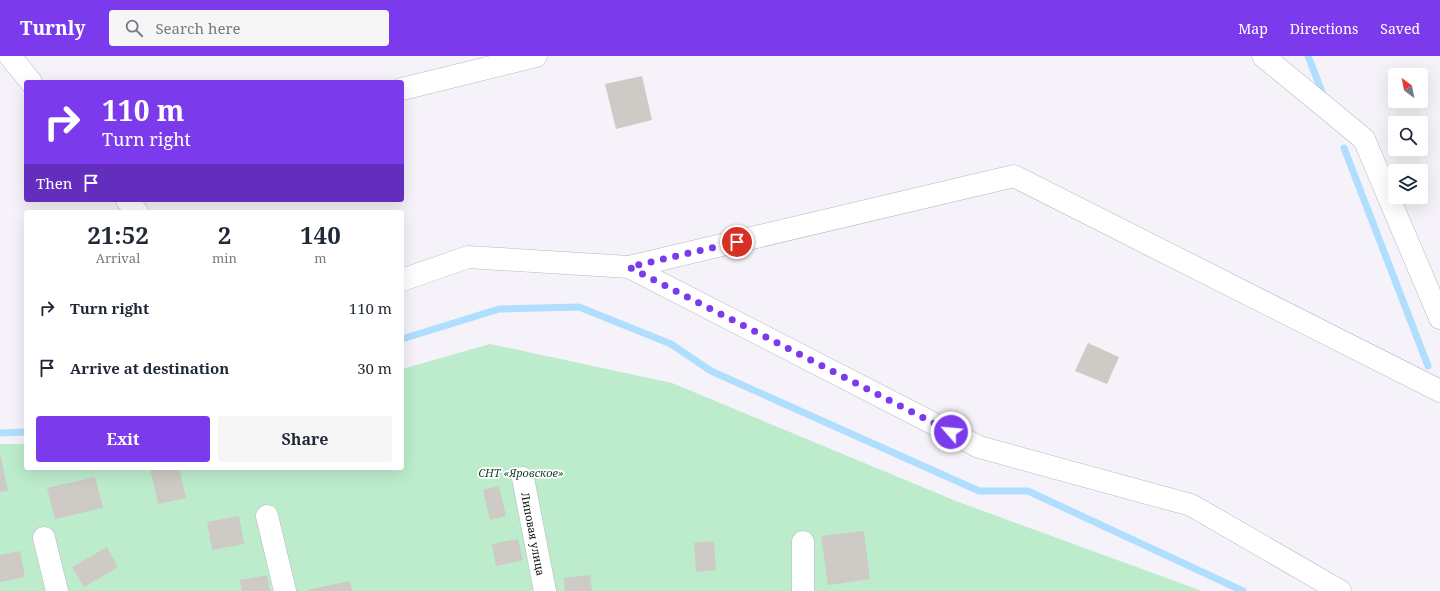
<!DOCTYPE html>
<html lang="en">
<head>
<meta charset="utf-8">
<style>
  body { margin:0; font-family:"Noto Serif",serif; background:#f6f6f7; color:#1f2937; height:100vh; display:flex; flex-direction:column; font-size:15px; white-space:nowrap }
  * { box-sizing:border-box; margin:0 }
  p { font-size:13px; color:#747a83 }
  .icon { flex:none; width:22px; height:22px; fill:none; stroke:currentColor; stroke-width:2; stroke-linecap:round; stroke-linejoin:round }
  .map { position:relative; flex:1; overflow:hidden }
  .side { position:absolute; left:24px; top:154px; width:380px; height:260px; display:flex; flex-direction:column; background:#fff; border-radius:4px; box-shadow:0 4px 16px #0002 }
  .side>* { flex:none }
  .hud { position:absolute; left:24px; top:24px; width:380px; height:122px; border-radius:4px; box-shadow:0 4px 16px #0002; background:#7c3aed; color:#fff; overflow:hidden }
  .needle { width:26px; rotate:328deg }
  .controls { position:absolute; left:1388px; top:12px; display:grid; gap:8px }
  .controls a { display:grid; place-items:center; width:40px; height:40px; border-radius:4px; background:#fff; box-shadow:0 4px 16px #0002; font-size:20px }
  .pin { position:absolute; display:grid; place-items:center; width:34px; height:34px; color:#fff; margin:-17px; border:2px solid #fff; border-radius:50%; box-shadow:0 1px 4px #0007 }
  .me { position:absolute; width:44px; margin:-22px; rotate:297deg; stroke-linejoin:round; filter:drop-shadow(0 0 3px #0008) }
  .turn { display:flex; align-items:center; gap:14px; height:84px; padding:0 12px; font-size:18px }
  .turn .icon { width:52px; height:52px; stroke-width:2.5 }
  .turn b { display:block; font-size:28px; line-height:34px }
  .then { display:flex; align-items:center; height:38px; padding:0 12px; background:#0003; gap:8px; font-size:15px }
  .eta { display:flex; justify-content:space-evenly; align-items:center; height:68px; text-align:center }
  .eta b { font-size:24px; font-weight:700; line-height:28px }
  .cta { display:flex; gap:8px; margin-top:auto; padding:8px 12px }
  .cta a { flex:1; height:46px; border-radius:4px; background:#7c3aed; color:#fff; font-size:16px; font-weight:700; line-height:46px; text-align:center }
  .cta a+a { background:#f6f6f7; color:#1f2937 }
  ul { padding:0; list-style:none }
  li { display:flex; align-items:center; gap:12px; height:60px; padding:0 12px }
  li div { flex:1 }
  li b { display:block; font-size:15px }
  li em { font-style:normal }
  header { display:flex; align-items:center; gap:24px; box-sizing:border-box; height:56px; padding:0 20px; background:#7c3aed; color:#fff }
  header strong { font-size:19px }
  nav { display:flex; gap:22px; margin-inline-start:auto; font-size:14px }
  .search { width:280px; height:36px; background:#f6f6f7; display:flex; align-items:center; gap:10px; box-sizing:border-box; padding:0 14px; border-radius:4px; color:#747a83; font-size:15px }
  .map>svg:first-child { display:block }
</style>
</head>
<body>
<header>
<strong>Turnly</strong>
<div class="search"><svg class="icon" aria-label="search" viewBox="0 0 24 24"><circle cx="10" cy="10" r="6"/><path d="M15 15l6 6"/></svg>Search here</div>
<nav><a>Map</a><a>Directions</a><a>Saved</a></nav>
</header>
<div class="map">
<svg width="1440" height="535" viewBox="0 0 1440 535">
  <rect width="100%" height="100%" fill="#f5f3f9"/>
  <path fill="#bceccc" d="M490 288 672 327 956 445 1202 535H0V388H26V412H402V313Z"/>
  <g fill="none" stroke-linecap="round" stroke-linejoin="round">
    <path stroke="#b0deff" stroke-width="7" d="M1308 0 1324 41
      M1344 92 1428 310
      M402 283 499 253 579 251 671 288 711 315 979 435H1028L1243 535
      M0 377 26 376"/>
  </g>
  <path fill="#cecac5" d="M642 20 652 64 616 73 605 28Z
    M1088 287 1119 301 1107 328 1075 315Z
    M0 397 8 435 0 436Z
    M150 412H179L186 442 158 448Z
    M95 421 103 452 55 463 47 432Z
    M499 430 506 460 490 464 483 434Z
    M239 460 244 488 212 494 207 466Z
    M864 475 870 523 828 529 821 480Z
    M518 483 523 504 496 510 492 488Z
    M714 485 716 514 696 516 694 487Z
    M107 491 118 511 84 531 72 511Z
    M20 495 25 521 0 526V499Z
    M267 519 270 535H242L240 524Z
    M590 519 592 535H565L564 522Z
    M350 525 352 535H307V534Z"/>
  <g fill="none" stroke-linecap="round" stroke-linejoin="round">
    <g stroke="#b9b8bd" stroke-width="23">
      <g id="minor">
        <path d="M10 0 31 26"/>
        <path d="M1263 0 1364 83 1440 262"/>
        <path d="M402 33 536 0"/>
        <path d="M127 144 137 156"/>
        <path d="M629 211 1014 120 1440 335"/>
        <path d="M402 224 468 201 629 211 979 391 1191 449 1340 535"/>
        <path id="s1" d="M523 422 545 535"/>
        <path d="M267 460 285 535"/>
        <path d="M44 482 57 535"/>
        <path d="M803 486V535"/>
      </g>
    </g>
    <use href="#minor" stroke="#fff" stroke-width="22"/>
  </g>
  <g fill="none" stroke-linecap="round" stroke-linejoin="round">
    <path stroke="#7c3aed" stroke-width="7" stroke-dasharray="0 12.6" d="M737 186 629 211 951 376"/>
  </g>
  <g text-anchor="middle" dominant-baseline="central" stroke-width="3.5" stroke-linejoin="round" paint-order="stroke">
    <g font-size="11" font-style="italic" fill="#113f26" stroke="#fff">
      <text x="521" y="416">СНТ «Яровское»</text>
    </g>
    <g font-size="11" fill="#0d0c0e" stroke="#fff">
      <text stroke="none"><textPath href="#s1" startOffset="57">Липовая улица</textPath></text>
    </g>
  </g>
</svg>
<div class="controls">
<a><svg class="needle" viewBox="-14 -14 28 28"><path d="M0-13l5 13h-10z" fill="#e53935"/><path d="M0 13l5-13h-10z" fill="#747a83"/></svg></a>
<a><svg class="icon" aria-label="search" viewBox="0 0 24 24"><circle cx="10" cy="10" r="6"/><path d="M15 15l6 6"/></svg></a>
<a><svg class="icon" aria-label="layers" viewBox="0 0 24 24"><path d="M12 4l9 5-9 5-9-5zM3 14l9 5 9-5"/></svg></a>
</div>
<div class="pin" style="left:737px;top:186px;background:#d93025"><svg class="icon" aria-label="arrive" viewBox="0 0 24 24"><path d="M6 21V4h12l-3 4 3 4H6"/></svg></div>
<svg class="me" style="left:951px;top:376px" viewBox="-20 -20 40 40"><circle r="17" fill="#7c3aed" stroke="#fff" stroke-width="3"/><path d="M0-11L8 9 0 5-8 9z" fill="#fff"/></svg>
<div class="hud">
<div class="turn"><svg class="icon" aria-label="right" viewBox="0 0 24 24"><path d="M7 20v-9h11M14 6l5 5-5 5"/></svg><div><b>110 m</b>Turn right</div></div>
<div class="then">Then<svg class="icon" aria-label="arrive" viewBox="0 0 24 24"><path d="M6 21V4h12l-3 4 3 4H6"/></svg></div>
</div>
<section class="side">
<div class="eta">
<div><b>21:52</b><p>Arrival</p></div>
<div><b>2</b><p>min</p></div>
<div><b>140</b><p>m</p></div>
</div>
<ul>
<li><svg class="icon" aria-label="right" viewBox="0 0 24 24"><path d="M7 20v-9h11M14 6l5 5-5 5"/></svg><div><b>Turn right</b></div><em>110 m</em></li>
<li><svg class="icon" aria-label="arrive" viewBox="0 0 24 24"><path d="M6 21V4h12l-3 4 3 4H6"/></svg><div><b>Arrive at destination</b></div><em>30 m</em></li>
</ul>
<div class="cta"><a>Exit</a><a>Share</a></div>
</section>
</div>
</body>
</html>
